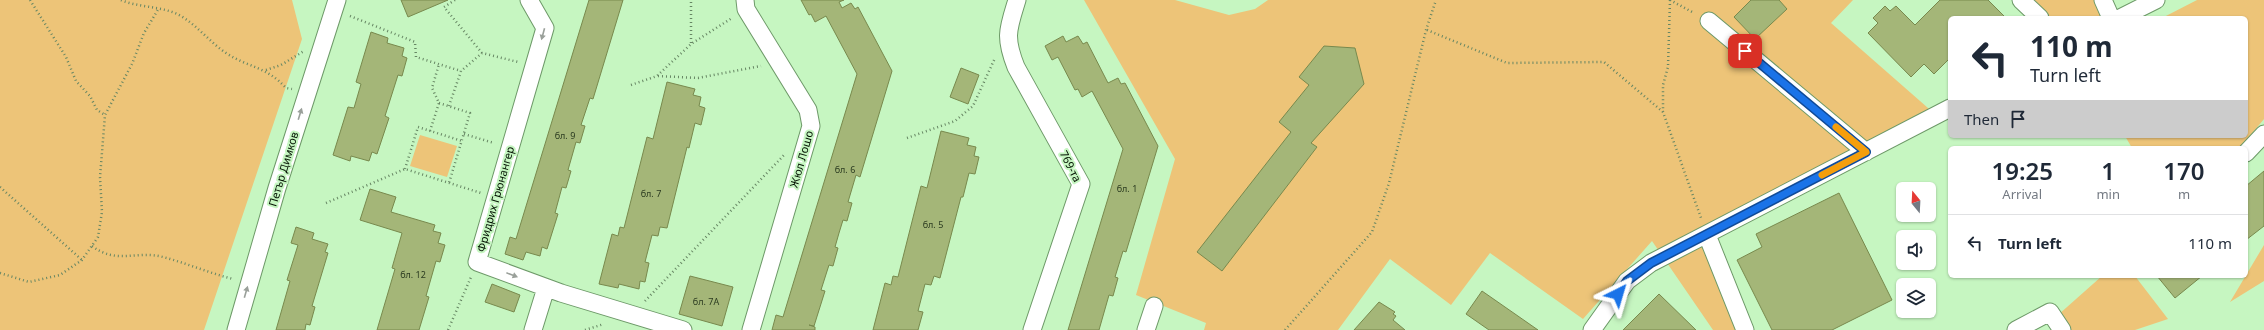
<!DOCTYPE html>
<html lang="en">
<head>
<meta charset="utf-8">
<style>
  body { margin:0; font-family:"Noto Sans",sans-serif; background:#f2f2f3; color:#1f2937; height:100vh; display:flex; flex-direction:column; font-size:15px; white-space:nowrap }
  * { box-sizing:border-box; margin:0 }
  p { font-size:13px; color:#747a83 }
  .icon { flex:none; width:22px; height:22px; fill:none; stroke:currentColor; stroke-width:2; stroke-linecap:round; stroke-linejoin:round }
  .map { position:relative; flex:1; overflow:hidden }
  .sheet { position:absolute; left:1948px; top:146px; width:300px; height:132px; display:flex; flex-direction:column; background:#fff; border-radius:6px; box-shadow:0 1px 3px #0004 }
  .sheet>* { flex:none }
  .guide { position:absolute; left:1948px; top:16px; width:300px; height:122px; border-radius:6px; box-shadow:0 1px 3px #0004; background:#fff; color:#1f2937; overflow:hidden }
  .needle { width:26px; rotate:342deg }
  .fabs { position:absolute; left:1896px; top:182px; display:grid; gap:8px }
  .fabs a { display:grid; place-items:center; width:40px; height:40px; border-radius:6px; background:#fff; box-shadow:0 1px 3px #0004; font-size:20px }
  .pin { position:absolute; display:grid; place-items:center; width:34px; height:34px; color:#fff; margin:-17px; border-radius:8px; box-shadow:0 2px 6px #0006 }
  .me { position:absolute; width:44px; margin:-22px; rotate:40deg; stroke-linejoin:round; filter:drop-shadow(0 0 3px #0008) }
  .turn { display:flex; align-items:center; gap:14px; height:84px; padding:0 16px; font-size:18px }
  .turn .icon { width:52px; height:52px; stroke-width:2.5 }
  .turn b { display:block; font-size:28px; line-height:34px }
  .then { display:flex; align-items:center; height:38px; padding:0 16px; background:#0003; gap:8px; font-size:15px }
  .eta { display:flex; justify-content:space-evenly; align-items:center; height:68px; text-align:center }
  .eta b { font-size:24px; font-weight:600; line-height:28px }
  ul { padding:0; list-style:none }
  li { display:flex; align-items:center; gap:12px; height:56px; padding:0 16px; border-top:1px solid #e0e1e3 }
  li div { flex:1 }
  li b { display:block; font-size:15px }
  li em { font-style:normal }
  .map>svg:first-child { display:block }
</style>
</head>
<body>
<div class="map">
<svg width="2264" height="330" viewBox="0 0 2264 330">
  <rect width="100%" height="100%" fill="#c6f6c1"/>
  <path fill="#edc478" d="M0 0H292L302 39 204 330H0Z
    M1084 0H1175L1229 15 1255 9 1268 0H1853L1831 23 1936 115 1707 235 1745 330H1713L1652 241 1583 319 1490 253 1451 305 1390 259 1338 330H1204L1206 323 1136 295 1175 159Z
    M2021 0H2104L2112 18H2040Z
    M2197 0H2264V119L2240 148H2132L2125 136H2246V18H2162Z
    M420 135 457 146 447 177 410 166Z
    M2264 245V281L2230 302Z
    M2102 276H2135L2168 319 2135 330H2067L2058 315Z"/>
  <path fill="#a4b678" stroke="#78894d" d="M401 0H448L408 17Z
    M589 0H623L593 99 590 98 581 125 585 126 580 143 576 142 568 170 571 171 566 188 562 187 555 213 558 214 547 249 542 247 540 256 526 252 523 260 505 254 510 237 516 239Z
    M801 0H844L839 2 842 8 851 3 855 9 858 7 892 71 860 177 856 175 848 202 852 203 847 221 843 220 839 233 835 247 838 248 833 266 829 265 821 290 825 291 814 326 809 325 815 327V330H772L776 315 783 317 857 74 826 16 815 22 811 14 809 15Z
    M1751 0H1779L1787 9 1755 39 1734 17Z
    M1940 0H1988L2006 18H1950V58L1934 74 1924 64 1911 77 1868 33 1878 23 1873 18 1885 6 1890 11 1896 6 1915 25Z
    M371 32 388 38 387 43 404 48 402 56 407 58 402 76 398 75 385 116 389 118 377 154 372 152 369 161 351 156 350 161 333 155 348 107 354 108 361 84 356 82Z
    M1063 36 1066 42 1078 36 1083 44 1087 42 1108 83 1118 78 1121 84 1125 83 1158 146 1126 252 1123 251 1115 277 1118 278 1113 296 1109 295 1099 330H1068L1123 149 1092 91 1082 97 1078 89 1075 90 1058 57 1052 60 1045 46Z
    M1324 46 1355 48 1364 84 1311 143 1317 147 1222 271 1197 252 1291 132 1279 122 1309 85 1299 77Z
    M961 68 979 75 968 104 950 97Z
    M667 82 695 89 693 95 701 97 699 106 705 108 701 125 695 123 689 148 687 147 667 228 660 227 658 236 652 235 645 262 649 263 645 282 640 281 639 289 619 284 618 288 599 284 612 234 618 236 620 227 624 228 647 137 653 139Z
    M941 131 969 138 967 145 976 147 974 156 979 157 975 174 969 173 963 197H961L940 278 934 276 931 285 925 284 918 311 923 312 918 330H873L885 283 891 285 893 276 898 277 921 186 927 188Z
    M2264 171V226L2246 240V186Z
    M370 189 396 197 391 212 435 225 433 231 441 233 438 243 445 245 440 262 436 261 426 296 429 297 419 330H377L395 269 392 268 402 233 360 220Z
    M1839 193 1892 300 1832 330H1772L1737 260 1762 247 1756 234Z
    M296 227 314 233 312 239 328 244 325 252 328 253 312 306 315 307 310 325 306 324 305 330H276L290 281 287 280 298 245 291 243Z
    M690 276 733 287 722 326 679 314Z
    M2157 276H2202L2175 298Z
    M492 284 520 295 514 312 485 302Z
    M1482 291 1538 330H1489L1466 314Z
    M1659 294 1696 330H1623Z
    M1379 302 1395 312 1393 314 1396 316 1393 320 1405 330H1354Z"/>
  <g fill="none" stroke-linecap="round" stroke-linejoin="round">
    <g stroke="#6d9968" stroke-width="19">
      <path id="minor" d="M529 0 545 28 477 262 561 293 683 330
        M745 0 746 9 808 110 811 126 751 330
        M1017 0C1008 29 1004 37 1016 67L1081 184 1032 330
        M2021 0 2040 18
        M2103 0 2111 18
        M2120 18 2156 0
        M1709 21 1866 152
        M2246 153 2264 134
        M1707 235 1745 330
        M236 330 277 188 337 0
        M533 330 546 288
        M1146 330 1154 306
        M1592 330 1627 281 1651 263 1950 108
        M2016 330 2050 312 2062 330"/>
    </g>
    <path stroke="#668663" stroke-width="2.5" stroke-dasharray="1 3" stroke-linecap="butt" d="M30 0 66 57 76 81 90 96 97 110 105 115
      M121 0C137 7 157 6 175 13 195 22 208 41 226 53 249 68 266 66 286 88L292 89
      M455 0 444 7 482 53
      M1670 0 1668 67 1663 85V112L1701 218
      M1670 0 1694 13
      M350 16 415 42 416 57 461 71
      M1427 30 1507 63 1604 62 1663 112
      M691 43V0
      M266 70 281 65 304 51
      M658 76 698 78 761 66
      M631 85 657 76 691 44 732 18
      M439 103 470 113 449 183
      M449 106 461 71 482 53 518 62
      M430 131 439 103 432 88 439 64
      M464 134 494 143
      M907 138 955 121 973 106 995 58
      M405 169 418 127 462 141
      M0 187 82 260
      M326 203 405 169 481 193
      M92 246C117 265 137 250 163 257 186 263 209 273 233 279
      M0 273 29 282 60 275 82 260 98 237 102 212 100 177 105 115 132 64 144 33 159 8
      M645 301 785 154
      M448 330 471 277
      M585 330 604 324
      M1285 330 1372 232 1389 183 1426 30 1436 0"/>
    <use href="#minor" stroke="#fff" stroke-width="17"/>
  </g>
  <defs><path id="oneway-solid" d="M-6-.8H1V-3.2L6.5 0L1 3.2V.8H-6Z"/></defs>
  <g fill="#9aa09a">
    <use href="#oneway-solid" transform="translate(543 34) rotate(105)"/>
    <use href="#oneway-solid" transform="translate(300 114) rotate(-73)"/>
    <use href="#oneway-solid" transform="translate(512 275) rotate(21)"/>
    <use href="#oneway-solid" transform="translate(246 292) rotate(-74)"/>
  </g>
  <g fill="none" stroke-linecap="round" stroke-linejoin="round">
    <g stroke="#114b97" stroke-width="10">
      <path id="route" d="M1618 294 1627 281 1651 263 1866 152 1745 51"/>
    </g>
    <use href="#route" stroke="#1a73e8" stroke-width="7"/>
    <path stroke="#f59e0b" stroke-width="7" d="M1822 175 1866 152 1836 127"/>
  </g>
  <g text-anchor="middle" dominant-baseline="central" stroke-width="4" stroke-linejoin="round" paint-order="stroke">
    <g font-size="9" fill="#2b3b20">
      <text x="565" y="135">бл. 9</text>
      <text x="845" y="169">бл. 6</text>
      <text x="1127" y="188">бл. 1</text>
      <text x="651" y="193">бл. 7</text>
      <text x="933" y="224">бл. 5</text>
      <text x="413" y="274">бл. 12</text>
      <text x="706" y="301">бл. 7А</text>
    </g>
    <g font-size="11" fill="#031202" stroke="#c6f6c1">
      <text transform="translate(801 159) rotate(-74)">Жюл Лошо</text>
      <text transform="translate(1071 166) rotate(63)">769-та</text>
      <text transform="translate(283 169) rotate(-73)">Петър Димков</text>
      <text transform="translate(495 199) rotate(-74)">Фридрих Грюнангер</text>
    </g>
  </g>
</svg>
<div class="fabs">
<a><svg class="needle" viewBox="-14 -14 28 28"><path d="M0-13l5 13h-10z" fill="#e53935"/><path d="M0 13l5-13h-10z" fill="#747a83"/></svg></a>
<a><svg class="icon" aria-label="sound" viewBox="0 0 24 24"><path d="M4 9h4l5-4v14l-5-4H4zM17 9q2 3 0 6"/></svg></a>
<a><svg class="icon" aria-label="layers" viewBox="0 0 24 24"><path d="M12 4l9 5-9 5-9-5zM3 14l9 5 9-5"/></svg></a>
</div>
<div class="pin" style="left:1745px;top:51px;background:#d93025"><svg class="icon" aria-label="arrive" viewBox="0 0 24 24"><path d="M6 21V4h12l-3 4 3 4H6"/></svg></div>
<svg class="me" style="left:1618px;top:294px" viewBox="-20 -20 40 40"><path d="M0-17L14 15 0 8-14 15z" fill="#1a73e8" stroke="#fff" stroke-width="4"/></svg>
<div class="guide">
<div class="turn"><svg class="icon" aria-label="left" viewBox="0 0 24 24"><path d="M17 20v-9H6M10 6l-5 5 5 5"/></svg><div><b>110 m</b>Turn left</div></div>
<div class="then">Then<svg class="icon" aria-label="arrive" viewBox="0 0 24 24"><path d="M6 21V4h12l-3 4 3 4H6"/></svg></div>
</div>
<section class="sheet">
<div class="eta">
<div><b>19:25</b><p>Arrival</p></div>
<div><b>1</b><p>min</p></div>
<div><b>170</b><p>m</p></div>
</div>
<ul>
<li><svg class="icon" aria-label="left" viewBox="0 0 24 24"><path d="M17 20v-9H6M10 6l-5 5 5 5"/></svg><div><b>Turn left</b></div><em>110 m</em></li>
</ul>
</section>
</div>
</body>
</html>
